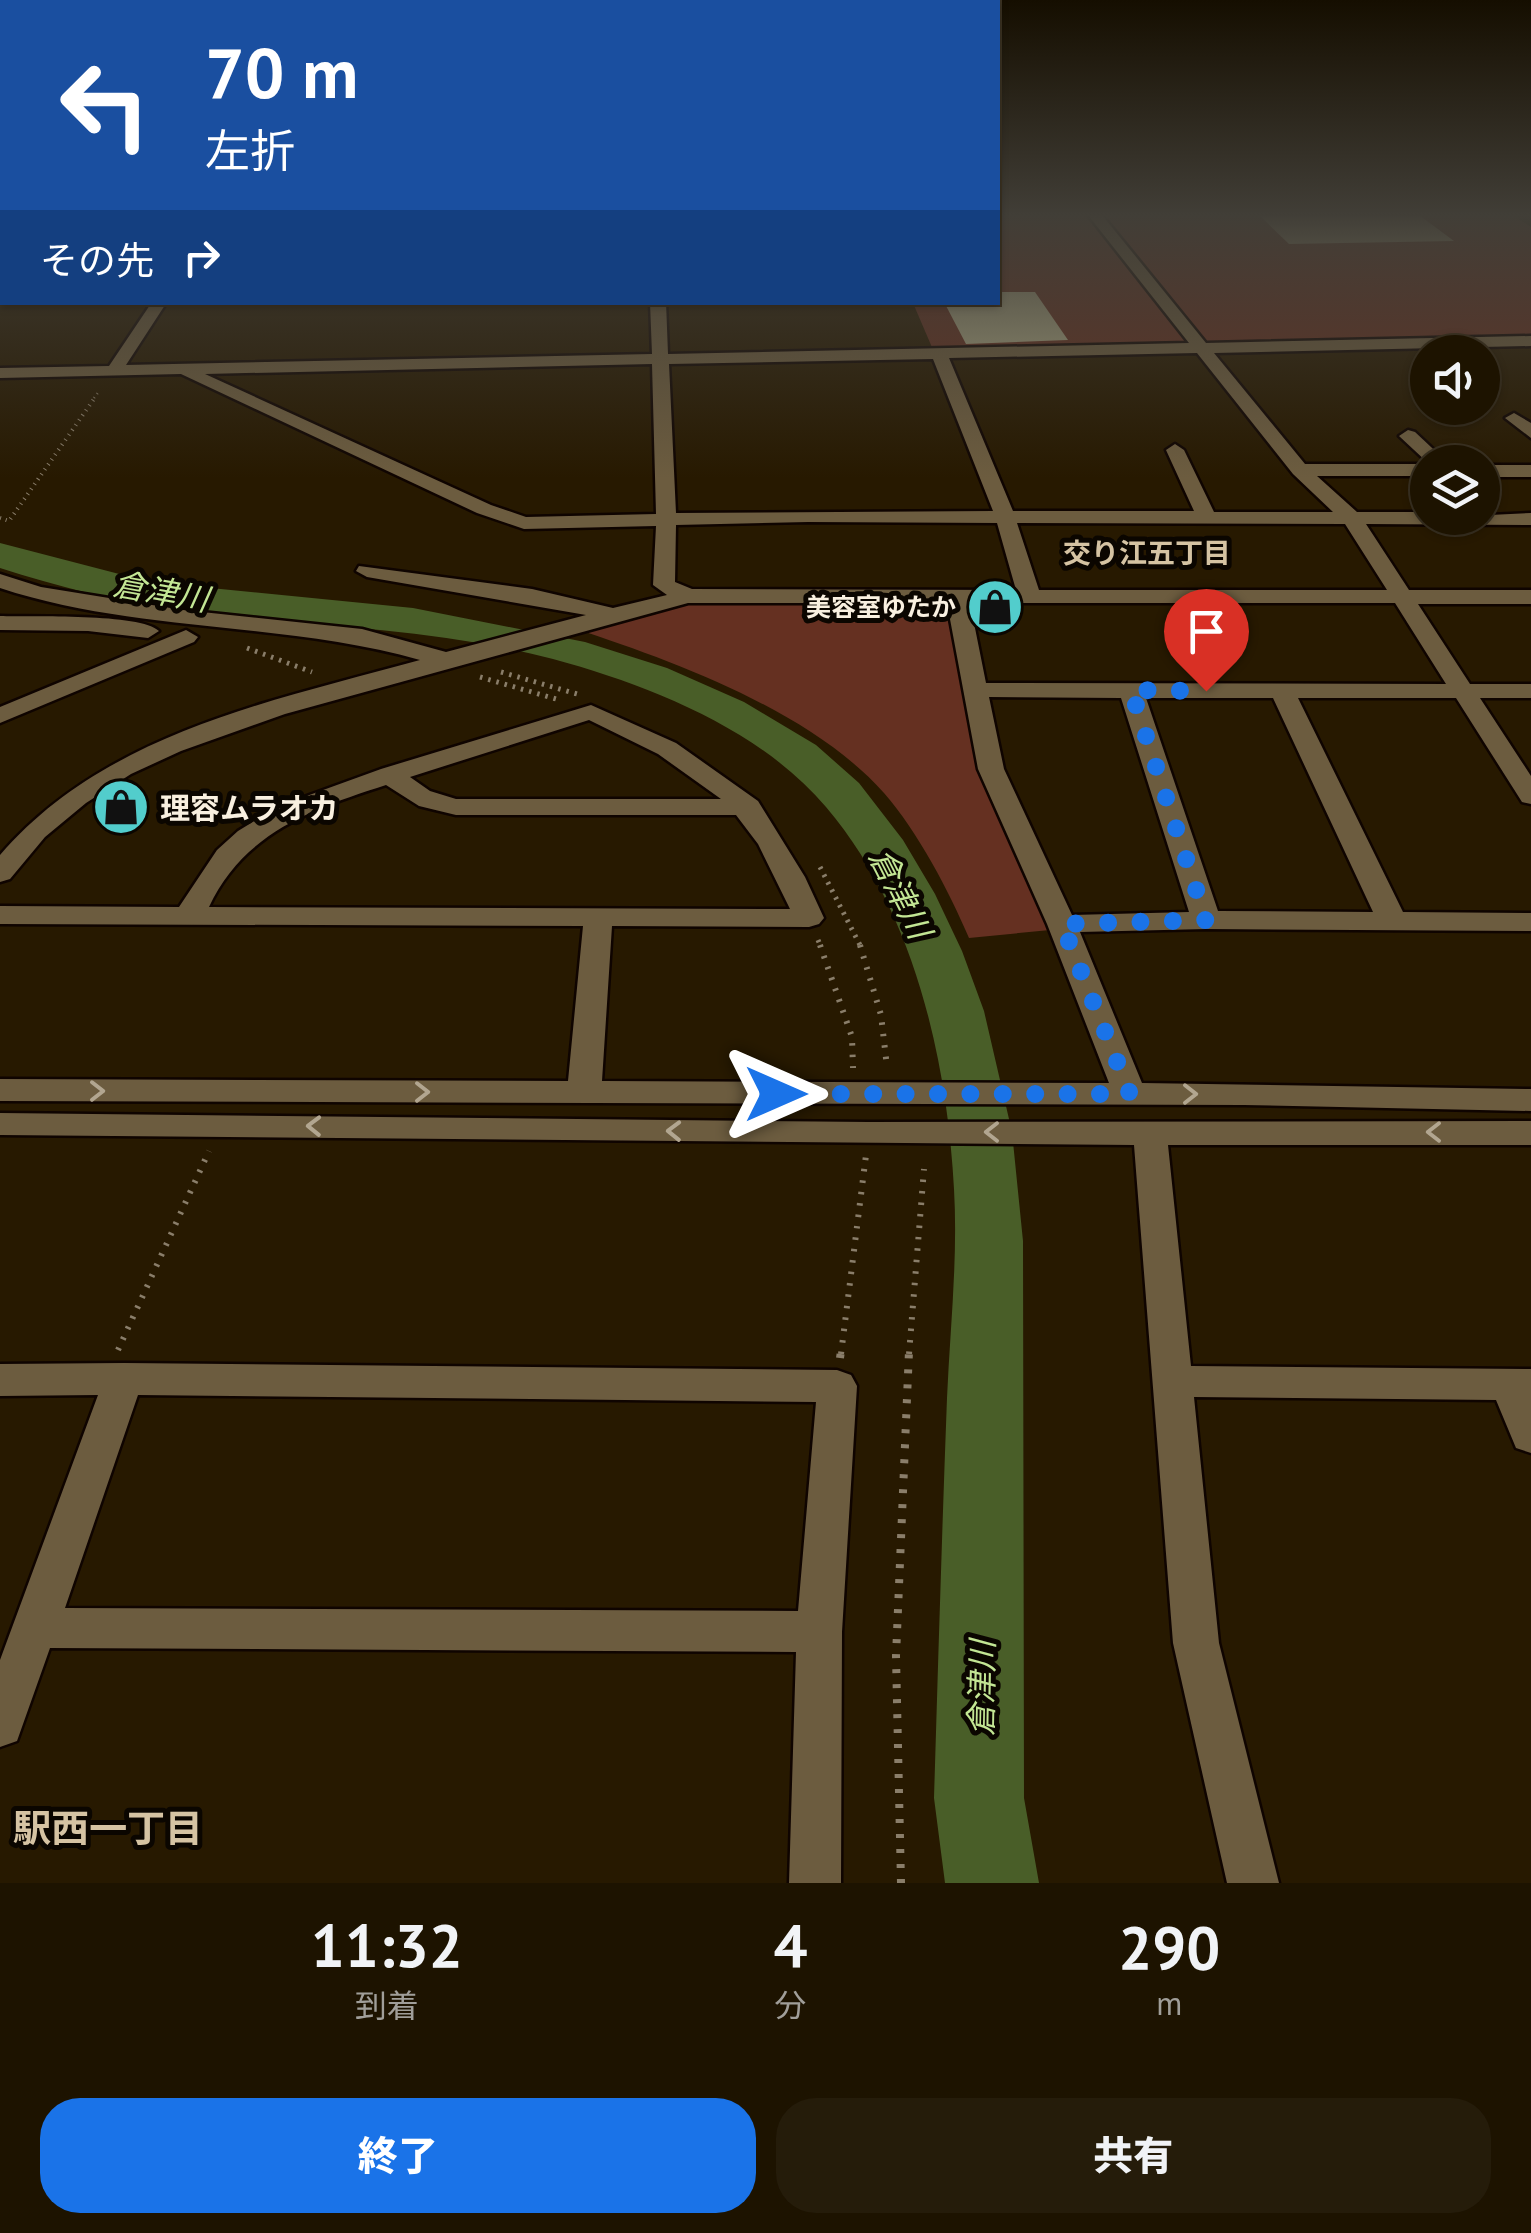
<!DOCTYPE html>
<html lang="ja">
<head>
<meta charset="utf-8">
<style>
  body { margin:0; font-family:"PT Sans","Noto Sans JP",sans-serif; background:#251c0a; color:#f1f3f6; height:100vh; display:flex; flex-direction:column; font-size:38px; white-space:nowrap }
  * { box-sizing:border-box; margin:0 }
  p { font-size:32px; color:#a09e99 }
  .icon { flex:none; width:55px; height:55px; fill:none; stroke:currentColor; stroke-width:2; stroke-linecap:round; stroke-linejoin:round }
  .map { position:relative; height:1883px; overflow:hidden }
  .sheet { display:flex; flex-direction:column; background:#1d1300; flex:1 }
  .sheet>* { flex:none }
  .guide { position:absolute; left:0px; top:0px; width:1000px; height:305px; box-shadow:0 2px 8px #0004,0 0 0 2px #3b3222; background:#1a4fa0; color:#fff; overflow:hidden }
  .tools { position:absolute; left:1410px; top:335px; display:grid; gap:20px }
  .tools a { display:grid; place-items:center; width:90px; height:90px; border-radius:50%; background:#1d1300; box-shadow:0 2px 8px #0004,0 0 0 2px #3b3222; font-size:50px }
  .pin { position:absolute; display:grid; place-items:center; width:85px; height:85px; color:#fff; margin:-102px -42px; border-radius:50% 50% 50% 0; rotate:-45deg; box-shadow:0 0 10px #0007 }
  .pin .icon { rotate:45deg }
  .me { position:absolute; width:110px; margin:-55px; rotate:90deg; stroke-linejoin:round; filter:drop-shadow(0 0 8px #0008) }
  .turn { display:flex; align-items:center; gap:35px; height:210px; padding:0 40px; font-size:45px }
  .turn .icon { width:130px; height:130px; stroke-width:2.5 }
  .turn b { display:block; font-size:70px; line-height:85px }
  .then { display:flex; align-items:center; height:95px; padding:0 40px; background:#0003; gap:20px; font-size:38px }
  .eta { display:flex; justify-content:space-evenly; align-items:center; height:170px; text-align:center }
  .eta b { font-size:60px; font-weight:800; line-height:70px }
  .button { display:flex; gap:20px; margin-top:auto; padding:20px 40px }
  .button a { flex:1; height:115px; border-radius:40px; background:#1a73e8; color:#fff; font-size:40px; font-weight:800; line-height:115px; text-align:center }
  .button a+a { background:#251c0a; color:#f1f3f6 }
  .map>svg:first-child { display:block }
</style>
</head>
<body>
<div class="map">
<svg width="1531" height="1883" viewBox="0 0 1531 1883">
  <rect width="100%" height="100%" fill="#271900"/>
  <path fill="#653021" d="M998 215H1513L1531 227V335L934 352 913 303 998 302Z
    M694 599 949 600 1050 930 969 938C949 891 918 832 884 793 812 712 677 662 576 629Z"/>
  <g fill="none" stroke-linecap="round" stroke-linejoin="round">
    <path fill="#495e28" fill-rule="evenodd" d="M2 232V248L0 249V233Z
      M0 543 150 582 413 608 585 642 667 668 744 702 816 745 859 783 903 840 935 894 962 951 984 1011 1012 1132 1023 1241 1024 1798 1039 1883H945L934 1798C938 1665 942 1531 947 1398 950 1329 958 1259 954 1189 947 1058 913 909 826 807 760 729 649 685 553 659 429 626 302 627 176 610 116 602 57 586 0 568Z"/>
  </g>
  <path fill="#aaa785" d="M1259 215H1419L1454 241 1289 244Z
    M998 292H1035L1068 340 966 344 944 302H998Z"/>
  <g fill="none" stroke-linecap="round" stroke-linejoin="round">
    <g stroke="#0f0400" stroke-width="5">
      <path id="minor" d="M1088 215H1102L1206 343 1531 336V346L1214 353 1305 464H1428V476H1317L1357 512H1428V518L1531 513V525L1366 524 1409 590H1531V604H1418L1470 684H1531V698H1480L1531 776V804L1522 802 1456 698H1298L1403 912 1531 913V931L1206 929 1080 932 1142 1083 1531 1089V1111L1244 1105 0 1101V1079L568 1081 583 926 0 924V906L179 907 217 850 238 831 279 806 381 769 591 705 676 743 758 801 805 877 824 918 819 924 809 927 612 926 602 1081 1109 1083 1047 924 978 769 947 603H688L285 714 181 751 131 774 86 803 45 837 10 879 0 882V855C105 733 272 701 420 660 283 621 136 633 0 588V574L41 587 183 610 362 629 446 652 586 615 367 577 356 571 359 566 532 589 613 608 667 595 653 585 656 526 524 529 477 513 181 374 0 378V368L109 366 152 302H167L126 365 652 354 650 302H666L668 354 1189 343ZM1197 353 1293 474 1333 512H1214L1184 450 1175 444 1166 450 1194 511H1013L949 358ZM933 359 993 511 676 513 669 364ZM652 364 656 514 526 517 491 505 205 374ZM808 522 997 523 1016 590 692 589 675 582 676 525ZM1017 523 1345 524 1387 590H1039ZM970 603H1395L1446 684 986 683ZM989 697 1121 698 1189 912 1072 915 1004 769ZM1146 698H1273L1373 912 1218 911ZM589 720 658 754 721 799H456L430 791 410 777ZM386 785 419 806 456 815H736L758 844 790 909 209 907C243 833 314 808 386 785Z
        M1514 413 1531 423V438L1505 418Z
        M1408 430 1415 432 1447 462 1428 463 1399 436Z
        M1482 465H1531V477H1482Z
        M0 616C30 617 141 613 159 631L148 638 88 631 0 630Z
        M186 630 198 637 194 642 0 723V707Z
        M0 1113 868 1122 1531 1121V1145H1168L1191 1366 1531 1369V1453L1516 1448 1496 1400 1194 1397 1219 1643 1279 1883H1227L1173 1643 1134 1145 0 1135Z
        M124 1363 837 1370 851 1375 857 1386 842 1632 841 1883H789L796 1652 50 1648 17 1741 0 1747V1660L98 1395 0 1396V1364ZM138 1395 816 1402 798 1611 65 1608Z"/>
    </g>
    <path stroke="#8a7e6a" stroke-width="2.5" stroke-dasharray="1 4" stroke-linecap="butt" d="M94 398 100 390"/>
    <path stroke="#8a7e6a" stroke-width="4" stroke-dasharray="1 5" stroke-linecap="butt" d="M0 518 9 521 96 396"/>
    <path stroke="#8a7e6a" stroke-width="5" stroke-dasharray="2.5 6" stroke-linecap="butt" d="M247 648 312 672
      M501 672 577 694
      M480 677 556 699
      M820 867 861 947
      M818 940 821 947"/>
    <path stroke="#8a7e6a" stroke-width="6" stroke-dasharray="2.5 9" stroke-linecap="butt" d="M820 945 852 1037 853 1068
      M860 945 881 1015 887 1067
      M118 1350 209 1151
      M841 1354 866 1155
      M909 1354 924 1169"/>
    <path stroke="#8a7e6a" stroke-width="8" stroke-dasharray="4 11" stroke-linecap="butt" d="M840 1358 841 1351
      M901 1883 896 1656 909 1351"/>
    <use href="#minor" fill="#6c5c3f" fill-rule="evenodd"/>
  </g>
  <defs><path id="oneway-chevron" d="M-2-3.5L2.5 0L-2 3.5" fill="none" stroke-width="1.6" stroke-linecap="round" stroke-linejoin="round" transform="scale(2.5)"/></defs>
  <g stroke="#b2a690">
    <use href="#oneway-chevron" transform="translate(97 1091)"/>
    <use href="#oneway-chevron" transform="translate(422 1092)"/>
    <use href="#oneway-chevron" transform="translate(1190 1094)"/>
    <use href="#oneway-chevron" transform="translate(314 1126) rotate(-179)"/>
    <use href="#oneway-chevron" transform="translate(674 1131) rotate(-179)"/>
    <use href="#oneway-chevron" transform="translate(992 1132) rotate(-180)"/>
    <use href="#oneway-chevron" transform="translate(1434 1132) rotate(-180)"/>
  </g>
  <linearGradient id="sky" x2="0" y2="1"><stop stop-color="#150e00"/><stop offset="0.45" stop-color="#413e37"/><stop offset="1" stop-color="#413e37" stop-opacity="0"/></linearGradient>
  <rect width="1531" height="478" fill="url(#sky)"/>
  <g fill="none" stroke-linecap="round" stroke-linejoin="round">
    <path stroke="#1a73e8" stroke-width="18" stroke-dasharray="0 32.4" d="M776 1094H1130L1062 924 1206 920 1131 690 1206 691"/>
  </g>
  <defs>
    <g id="shop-disc" transform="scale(2.875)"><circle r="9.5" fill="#52cdcc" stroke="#0b0600"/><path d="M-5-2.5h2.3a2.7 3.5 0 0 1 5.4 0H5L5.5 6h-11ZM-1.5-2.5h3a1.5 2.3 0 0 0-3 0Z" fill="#111"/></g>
  </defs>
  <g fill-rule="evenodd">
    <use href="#shop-disc" x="995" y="607"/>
    <use href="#shop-disc" x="121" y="807"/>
  </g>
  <g text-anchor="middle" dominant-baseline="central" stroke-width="10" stroke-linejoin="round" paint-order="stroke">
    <g font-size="25" font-weight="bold" fill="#f9f0e0" stroke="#0b0600" text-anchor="end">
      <text x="956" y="607">美容室ゆたか</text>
    </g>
    <g font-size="28" font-weight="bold" fill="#d5c3a3" stroke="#0b0600">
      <text x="1147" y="552">交り江五丁目</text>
    </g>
    <g font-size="30" font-weight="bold" fill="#f9f0e0" stroke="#0b0600" text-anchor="start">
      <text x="160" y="807">理容ムラオカ</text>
    </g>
    <g font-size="32" font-style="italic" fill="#c3e694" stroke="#0b0600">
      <text transform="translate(161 591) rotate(10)">倉津川</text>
      <text transform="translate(901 893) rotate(63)">倉津川</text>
      <text transform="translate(981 1688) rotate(-89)">倉津川</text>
    </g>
    <g font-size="38" font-weight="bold" fill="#d5c3a3" stroke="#0b0600">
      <text x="108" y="1827">駅西一丁目</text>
    </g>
  </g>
</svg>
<div class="tools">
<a><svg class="icon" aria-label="sound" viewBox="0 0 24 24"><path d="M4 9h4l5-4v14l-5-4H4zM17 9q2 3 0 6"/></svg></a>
<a><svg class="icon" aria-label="layers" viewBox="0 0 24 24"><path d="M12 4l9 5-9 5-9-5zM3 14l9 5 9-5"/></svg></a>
</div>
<div class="pin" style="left:1206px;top:691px;background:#d93025"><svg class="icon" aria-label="arrive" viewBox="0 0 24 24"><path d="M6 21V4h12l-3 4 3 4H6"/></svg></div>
<svg class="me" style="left:776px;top:1094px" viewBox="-20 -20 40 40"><path d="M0-17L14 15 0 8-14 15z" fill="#1a73e8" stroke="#fff" stroke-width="4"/></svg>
<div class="guide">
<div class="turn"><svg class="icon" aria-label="left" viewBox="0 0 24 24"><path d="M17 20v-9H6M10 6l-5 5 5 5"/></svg><div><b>70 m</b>左折</div></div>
<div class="then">その先<svg class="icon" aria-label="right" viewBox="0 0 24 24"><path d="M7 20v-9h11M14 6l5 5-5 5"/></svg></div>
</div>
</div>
<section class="sheet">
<div class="eta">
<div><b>11:32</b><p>到着</p></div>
<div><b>4</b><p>分</p></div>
<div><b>290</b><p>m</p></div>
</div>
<div class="button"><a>終了</a><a>共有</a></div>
</section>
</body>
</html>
